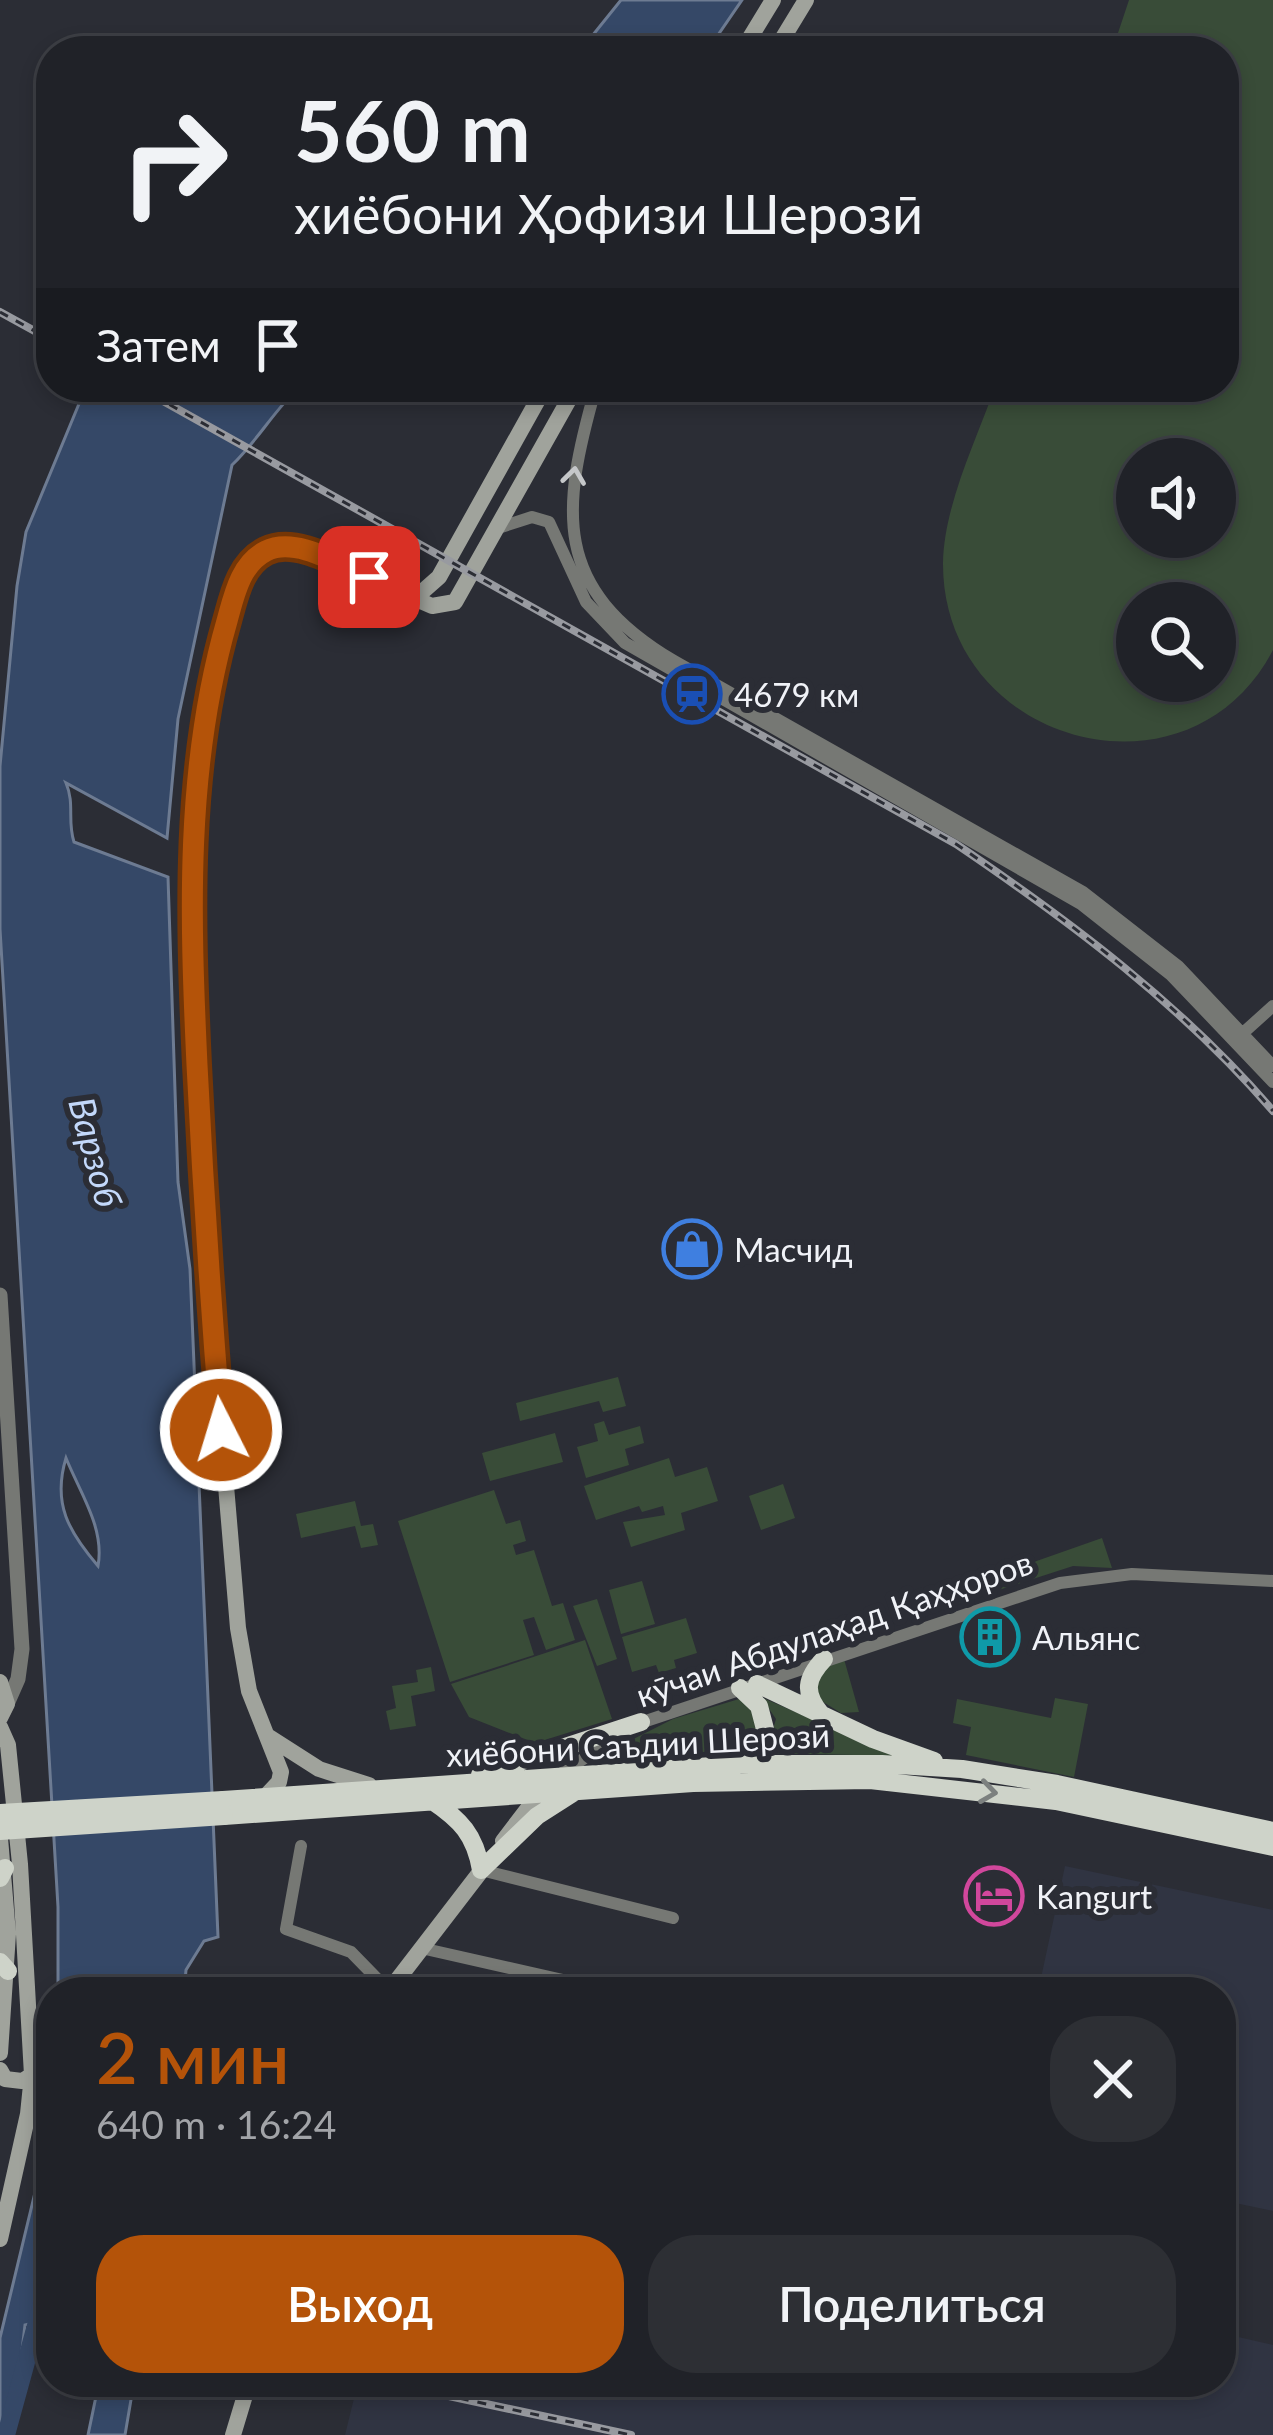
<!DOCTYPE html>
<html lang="ru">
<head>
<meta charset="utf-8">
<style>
  body { margin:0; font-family:Lato,sans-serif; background:#2d2f34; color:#f1f3f6; height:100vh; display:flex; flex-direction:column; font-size:45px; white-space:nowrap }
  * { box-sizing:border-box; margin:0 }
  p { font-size:39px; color:#a2a4a8 }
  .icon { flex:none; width:66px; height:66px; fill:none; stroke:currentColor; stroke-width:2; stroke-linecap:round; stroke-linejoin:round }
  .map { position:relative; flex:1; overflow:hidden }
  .details { position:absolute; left:36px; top:1977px; width:1200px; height:420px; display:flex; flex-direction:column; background:#202228; border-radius:48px; box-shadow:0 6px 18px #0003,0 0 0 3px #3d3f45 }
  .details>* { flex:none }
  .guide { position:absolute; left:36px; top:36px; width:1203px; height:366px; border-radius:48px; box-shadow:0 6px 18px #0003,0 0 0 3px #3d3f45; background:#202228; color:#f1f3f6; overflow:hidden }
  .buttons { position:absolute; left:1116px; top:438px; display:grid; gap:24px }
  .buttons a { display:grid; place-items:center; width:120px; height:120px; border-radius:50%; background:#202228; box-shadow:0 6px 18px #0003,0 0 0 3px #3d3f45; font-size:60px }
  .pin { position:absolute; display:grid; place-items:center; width:102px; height:102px; color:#fff; margin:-51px; border-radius:24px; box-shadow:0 6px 18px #0006 }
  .me { position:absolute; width:132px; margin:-66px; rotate:355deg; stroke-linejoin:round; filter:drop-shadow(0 0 9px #0008) }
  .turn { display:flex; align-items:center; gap:42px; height:252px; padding:0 60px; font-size:54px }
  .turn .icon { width:156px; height:156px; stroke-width:2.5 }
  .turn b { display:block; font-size:84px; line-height:102px }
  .then { display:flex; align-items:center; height:114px; padding:0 60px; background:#0003; gap:24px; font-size:45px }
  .round { display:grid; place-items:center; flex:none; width:126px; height:126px; border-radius:48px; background:#2d2f34 }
  .overview { display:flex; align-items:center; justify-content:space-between; height:204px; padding:0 60px }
  h1 { font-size:72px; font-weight:600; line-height:90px; color:#b45309 }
  .cta { display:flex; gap:24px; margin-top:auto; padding:24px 60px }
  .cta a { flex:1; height:138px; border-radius:48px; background:#b45309; color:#fff; font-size:48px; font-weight:600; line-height:138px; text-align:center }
  .cta a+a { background:#2d2f34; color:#f1f3f6 }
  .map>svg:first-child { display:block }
</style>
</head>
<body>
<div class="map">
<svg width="1273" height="2435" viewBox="0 0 1273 2435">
  <rect width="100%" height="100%" fill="#2b2d35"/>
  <path fill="#303442" d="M1065 1866 1273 1910V2211L1221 2200V1992H1038Z
    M1221 2333 1273 2345V2435H345L358 2382H1221Z"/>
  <path fill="#394c38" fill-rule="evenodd" d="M1129 0H1273V650C1188 812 942 744 943 563 944 505 976 441 995 387H1224V51H1112ZM1215 459V537H1137V459ZM1137 603H1215V681H1137Z
    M618 1377 626 1406 603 1412 599 1401 520 1421 516 1403Z
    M604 1421 609 1435 640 1426 644 1443 625 1449 629 1465 586 1478 577 1447 598 1441 594 1424Z
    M555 1433 563 1462 490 1481 482 1453Z
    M669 1458 675 1477 707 1467 718 1501 681 1513 685 1530 631 1547 623 1522 665 1515 663 1506 642 1512 639 1506 596 1520 584 1486Z
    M783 1484 795 1518 761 1530 749 1496Z
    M494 1490 506 1524 520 1520 526 1541 513 1545 516 1555 534 1550 552 1606 563 1603 575 1640 546 1650 534 1617 523 1620 534 1655 450 1682 398 1521Z
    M355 1501 361 1526 373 1524 378 1545 361 1548 355 1526 301 1538 296 1514Z
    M1102 1538 1112 1568 1073 1566 916 1617 912 1605Z
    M642 1581 655 1624 621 1634 609 1590Z
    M597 1599 617 1659 597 1666 573 1606Z
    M686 1618 697 1653 674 1660 676 1668 659 1673 656 1665 632 1672 622 1637Z
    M585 1640 612 1719 535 1743 469 1717 451 1684Z
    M844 1659 859 1712 841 1713 815 1697C816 1677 824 1665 844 1659Z
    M431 1667 435 1691 411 1696 416 1726 390 1730 386 1711 396 1708 392 1686 418 1682 416 1670Z
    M761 1697 897 1756 766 1753 776 1719Z
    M1055 1698 1088 1704 1074 1777 966 1755 971 1727 953 1723 957 1699 1051 1718Z
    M739 1699 747 1701 759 1729 746 1748 586 1763 673 1719Z"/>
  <path fill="#354867" stroke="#6d7b92" stroke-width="3" fill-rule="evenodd" d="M621 0H742L707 51H580Z
    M99 387H299C273 412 258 440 232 465L178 719 167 838 66 783C75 804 67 821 74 842L168 877 178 1182 190 1269 218 1937 204 1941 186 1970 184 1992H58V1907L0 929V766L17 586 26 532 81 399ZM66 1458C80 1493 105 1528 98 1566 69 1532 52 1504 66 1458Z
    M51 2126V2319L25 2325 12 2435H0V2338Z
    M99 2382H134L125 2435H88Z"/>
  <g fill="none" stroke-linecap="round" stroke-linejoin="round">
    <path stroke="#354867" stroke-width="18" d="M6 2435 51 2271"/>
  </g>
  <path fill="#5f5551" stroke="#a99d98" stroke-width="3" d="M1005 1619 1013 1643 975 1657 966 1632Z"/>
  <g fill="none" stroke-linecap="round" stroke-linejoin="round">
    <path stroke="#767874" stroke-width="12" d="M596 387C561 510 551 588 674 661L1083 892 1178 966 1273 1066
      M498 528 532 517 549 522 586 602 625 643 1081 904 1171 975 1273 1082
      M1243 1033 1273 1006
      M637 1724 1060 1583 1132 1574 1273 1581
      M557 1776 620 1735
      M301 1846 286 1929 351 1952 389 1991
      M481 1870 673 1918
      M421 1948 616 1992
      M205 1992H206"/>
    <path stroke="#767874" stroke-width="15" d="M0 1295 22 1649 18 1679 7 1704"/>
    <path stroke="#a0a39c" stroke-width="16" d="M742 51 773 0
      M775 51 806 0
      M405 591 422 592 439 577 545 387
      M0 1682 7 1704 0 1718
      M0 1727 8 1745 20 1864 32 2075 28 2114 0 2239
      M269 1737 319 1769 369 1785
      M265 1797 279 1782 281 1772 249 1691 238 1628C223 1447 206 1266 198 1084 192 946 186 812 214 676 220 644 226 600 244 572 257 551 276 546 298 548L432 606 455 602 576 387
      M0 1838 8 1934 0 2053
      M503 1841 542 1790
      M388 1992 488 1862
      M0 2070 5 2079 22 2081 32 2075
      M233 2435 249 2382"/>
    <path stroke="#ced3c9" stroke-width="18" d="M757 1684 873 1739 934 1761
      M740 1688 759 1706 765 1729 755 1750 741 1764
      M821 1714C803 1693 806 1678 824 1659
      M480 1775 641 1722
      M223 1800 741 1764H882L962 1769 1057 1784 1273 1831
      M431 1800C461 1820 475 1835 481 1870
      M224 1816 693 1783 870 1780 1056 1801 1273 1847
      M481 1870 537 1816 573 1793
      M0 1878 5 1868
      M0 1962 8 1971"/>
    <g stroke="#989aa0" stroke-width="8">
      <path id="rail" d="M0 312 51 340
        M138 387 956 844C1071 922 1182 1005 1273 1111
        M407 2387 631 2435"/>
    </g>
    <use href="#rail" stroke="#2b2d35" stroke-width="3" stroke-dasharray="9" stroke-linecap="butt"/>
    <path stroke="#ced3c9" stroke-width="18" d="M0 1813 223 1800
      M0 1831 224 1816"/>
  </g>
  <defs><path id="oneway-chevron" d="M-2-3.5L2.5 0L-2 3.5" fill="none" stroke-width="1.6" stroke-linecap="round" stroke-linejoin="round" transform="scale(3)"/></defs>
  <use stroke="#c5c7c9" href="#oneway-chevron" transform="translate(574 476) rotate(-82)"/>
  <use stroke="#7c807f" href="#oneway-chevron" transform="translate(988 1792) rotate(8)"/>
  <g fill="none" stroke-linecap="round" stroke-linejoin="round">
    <g stroke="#753606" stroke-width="30">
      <path id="route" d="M221 1430C211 1308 203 1187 197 1065 190 915 185 767 227 621 234 596 240 564 266 551 296 536 340 565 369 577"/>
    </g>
    <use href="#route" stroke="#b45309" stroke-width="21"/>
  </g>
  <defs>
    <g id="station-ring" transform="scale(3)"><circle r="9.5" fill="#2b2d35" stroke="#1a4fb4" stroke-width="1.5"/><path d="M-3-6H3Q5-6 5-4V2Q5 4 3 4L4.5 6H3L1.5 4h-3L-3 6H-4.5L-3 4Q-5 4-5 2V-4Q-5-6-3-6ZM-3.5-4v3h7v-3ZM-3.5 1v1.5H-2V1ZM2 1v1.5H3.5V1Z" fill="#1a4fb4"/></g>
    <g id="shop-ring" transform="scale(3)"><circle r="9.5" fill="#2b2d35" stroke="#3f7fe0" stroke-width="1.5"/><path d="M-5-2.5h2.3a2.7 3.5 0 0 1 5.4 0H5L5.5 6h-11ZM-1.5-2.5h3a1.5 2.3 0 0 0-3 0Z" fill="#3f7fe0"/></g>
    <g id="building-ring" transform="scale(3)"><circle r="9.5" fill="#2b2d35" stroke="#0f9aa8" stroke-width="1.5"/><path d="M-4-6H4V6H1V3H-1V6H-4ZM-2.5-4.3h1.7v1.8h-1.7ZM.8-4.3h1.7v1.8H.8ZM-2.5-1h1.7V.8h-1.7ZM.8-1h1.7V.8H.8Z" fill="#0f9aa8"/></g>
    <g id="hotel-ring" transform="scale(3)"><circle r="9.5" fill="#2b2d35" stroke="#d1479c" stroke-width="1.5"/><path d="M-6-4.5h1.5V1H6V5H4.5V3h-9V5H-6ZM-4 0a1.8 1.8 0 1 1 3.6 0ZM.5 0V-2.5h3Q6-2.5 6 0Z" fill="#d1479c"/></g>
  </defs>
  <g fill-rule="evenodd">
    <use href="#station-ring" x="692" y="694"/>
    <use href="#shop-ring" x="692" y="1249"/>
    <use href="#building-ring" x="990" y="1637"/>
    <use href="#hotel-ring" x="994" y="1896"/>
  </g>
  <g text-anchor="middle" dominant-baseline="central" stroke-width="12" stroke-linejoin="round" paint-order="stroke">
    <g font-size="33" fill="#f0f2f7" stroke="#2b2d35" text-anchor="start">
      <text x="734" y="694">4679 км</text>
      <text x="734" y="1249">Масчид</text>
      <text x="1032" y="1637">Альянс</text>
      <text x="1036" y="1896">Kangurt</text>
    </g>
    <g font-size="33" fill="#f0f2f7" stroke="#2b2d35">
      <text transform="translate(834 1628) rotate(-19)">кӯчаи Абдулаҳад Қаҳҳоров</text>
      <text transform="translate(638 1744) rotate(-3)">хиёбони Саъдии Шерозӣ</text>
    </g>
    <g font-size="36" font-style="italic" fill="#c3d8fa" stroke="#2b2d35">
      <text transform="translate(96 1152) rotate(75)">Варзоб</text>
    </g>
  </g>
</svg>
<div class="buttons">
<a><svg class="icon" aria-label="sound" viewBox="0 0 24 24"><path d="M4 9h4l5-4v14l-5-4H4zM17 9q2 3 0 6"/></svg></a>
<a><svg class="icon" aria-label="search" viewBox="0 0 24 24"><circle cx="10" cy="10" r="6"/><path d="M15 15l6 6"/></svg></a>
</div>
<div class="pin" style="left:369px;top:577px;background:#d93025"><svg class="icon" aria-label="arrive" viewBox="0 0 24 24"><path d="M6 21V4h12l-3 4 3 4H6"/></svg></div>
<svg class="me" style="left:221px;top:1430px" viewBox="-20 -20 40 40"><circle r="17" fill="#b45309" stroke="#fff" stroke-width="3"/><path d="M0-11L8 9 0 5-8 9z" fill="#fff"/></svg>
<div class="guide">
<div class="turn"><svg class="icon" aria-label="right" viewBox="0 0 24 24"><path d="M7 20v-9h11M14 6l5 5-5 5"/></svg><div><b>560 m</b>хиёбони Ҳофизи Шерозӣ</div></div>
<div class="then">Затем<svg class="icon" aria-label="arrive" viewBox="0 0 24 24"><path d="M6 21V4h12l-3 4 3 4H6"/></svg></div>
</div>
<section class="details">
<div class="overview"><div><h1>2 мин</h1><p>640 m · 16:24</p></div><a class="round"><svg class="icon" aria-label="close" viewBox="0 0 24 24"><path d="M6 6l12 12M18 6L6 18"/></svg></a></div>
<div class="cta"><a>Выход</a><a>Поделиться</a></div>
</section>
</div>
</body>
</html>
